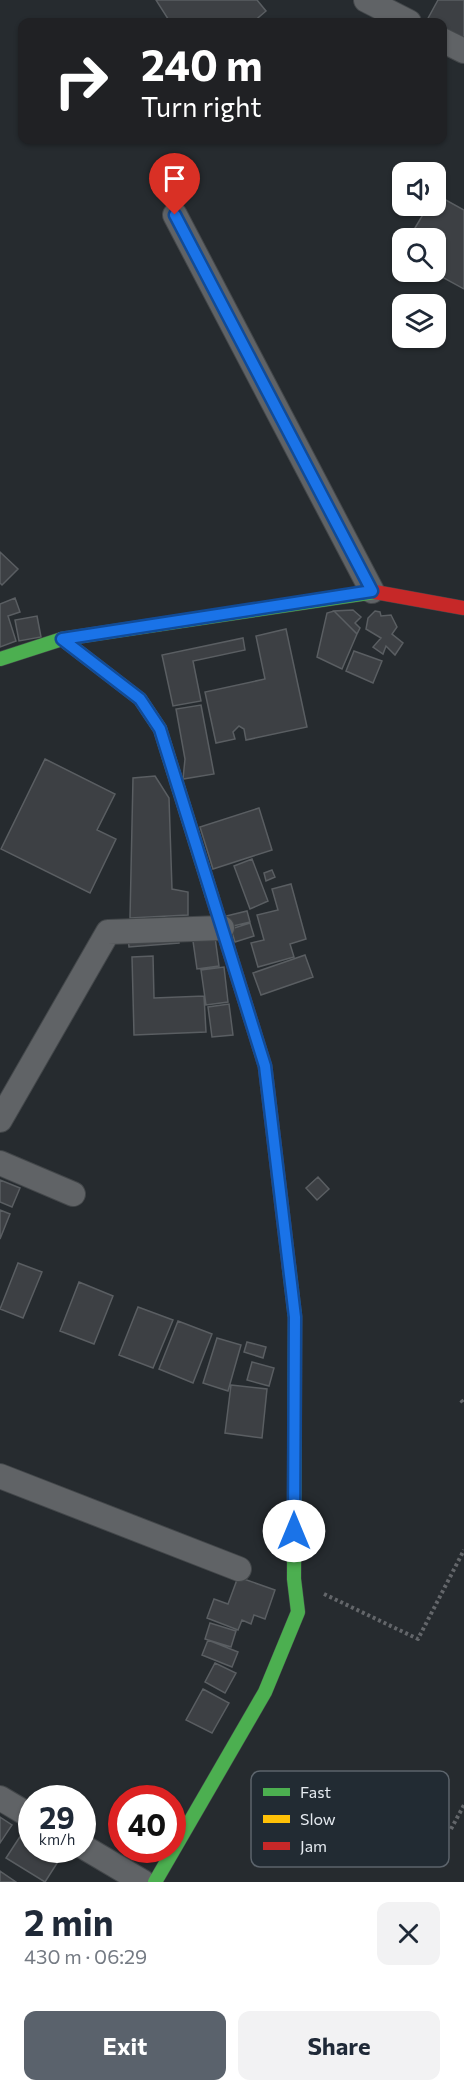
<!DOCTYPE html>
<html lang="en">
<head>
<meta charset="utf-8">
<style>
  body { margin:0; font-family:Commissioner,sans-serif; background:#f2f2f3; color:#1f2937; height:100vh; display:flex; flex-direction:column; font-size:22px; white-space:nowrap }
  * { box-sizing:border-box; margin:0 }
  p { font-size:20px; color:#747a83 }
  .icon { flex:none; width:33px; height:33px; fill:none; stroke:currentColor; stroke-width:2; stroke-linecap:round; stroke-linejoin:round }
  .map { position:relative; height:1882px; overflow:hidden }
  .panel { display:flex; flex-direction:column; background:#fff; flex:1 }
  .panel>* { flex:none }
  .hud { position:absolute; left:18px; top:18px; width:429px; height:126px; border-radius:12px; box-shadow:0 2px 4px #0004; background:#202124; color:#fff; overflow:hidden }
  .buttons { position:absolute; left:392px; top:162px; display:grid; gap:12px }
  .buttons a { display:grid; place-items:center; width:54px; height:54px; border-radius:12px; background:#fff; box-shadow:0 2px 4px #0004; font-size:30px }
  .speed { position:absolute; left:18px; top:1785px; display:flex; gap:12px; font-size:30px; font-weight:700; text-align:center }
  .speed>* { display:grid; place-content:center; width:78px; height:78px; border-radius:50%; background:#fff; box-shadow:0 2px 4px #0004; line-height:1 }
  .speed small { font-size:15px; font-weight:400 }
  .speed .limit { border:9px solid #d22; background:#fff; color:#111 }
  .pin { position:absolute; display:grid; place-items:center; width:51px; height:51px; color:#fff; margin:-62px -26px; border-radius:50% 50% 50% 0; rotate:-45deg; box-shadow:0 0 6px #0007 }
  .pin .icon { rotate:45deg }
  .me { position:absolute; width:66px; margin:-33px; rotate:0deg; stroke-linejoin:round; filter:drop-shadow(0 0 4px #0008) }
  .turn { display:flex; align-items:center; gap:21px; height:126px; padding:0 24px; font-size:27px }
  .turn .icon { width:78px; height:78px; stroke-width:2.5 }
  .turn b { display:block; font-size:42px; line-height:51px }
  .round { display:grid; place-items:center; flex:none; width:63px; height:63px; border-radius:12px; background:#f2f2f3 }
  .headline { display:flex; align-items:center; justify-content:space-between; height:102px; padding:0 24px }
  h1 { font-size:36px; font-weight:700; line-height:45px }
  .action { display:flex; gap:12px; margin-top:auto; padding:12px 24px }
  .action a { flex:1; height:69px; border-radius:12px; background:#5a626c; color:#fff; font-size:24px; font-weight:700; line-height:69px; text-align:center }
  .action a+a { background:#f2f2f3; color:#1f2937 }
  .map>svg:first-child { display:block }
</style>
</head>
<body>
<div class="map">
<svg width="464" height="1882" viewBox="0 0 464 1882">
  <rect width="100%" height="100%" fill="#262b2f"/>
  <path fill="#3d4044" stroke="#5a5e62" stroke-width="1.5" d="M156 0H257L266 11 253 22H170Z
    M438 0H464V41L442 34V22H426Z
    M435 194 464 210V289L433 272H435V238H409L428 206H435Z
    M0 552 18 569 2 585 0 583Z
    M15 598 20 612 8 616 16 641 0 647V604Z
    M353 610 361 617 355 623 360 628 357 634 334 611Z
    M334 611 357 634 342 669 317 657 327 613Z
    M375 611 380 612 381 616 391 615 397 627 392 634 403 643 395 655 386 646 383 654 373 647 381 638 366 629 368 618Z
    M37 616 41 637 19 641 15 620Z
    M286 629 307 727 246 740 244 729 239 726 233 732 235 739 216 743 205 692 265 679 256 636Z
    M243 638 245 650 193 661 201 701 173 706 162 655Z
    M354 651 382 661 373 683 346 671Z
    M201 705 214 774 183 779 185 759 176 709Z
    M45 759 115 794 97 830 116 839 90 893 1 849Z
    M155 776 169 798 172 889 188 892V915L130 918 133 778Z
    M259 808 272 850 213 869 200 827Z
    M252 859 268 901 250 909 234 866Z
    M272 870 275 877 266 881 264 873Z
    M291 884 306 939 290 944 294 957 258 967 251 943 264 940 257 915 278 910 272 889Z
    M247 911 250 922 225 928 222 917Z
    M250 923 254 936 235 942 231 929Z
    M214 930 219 966 197 969 192 934Z
    M178 932 179 943 129 947 128 936Z
    M305 955 313 977 261 995 253 973Z
    M153 956 154 998 204 996 206 1032 134 1035 132 957Z
    M224 967 228 1002 206 1005 201 970Z
    M229 1004 233 1035 212 1037 208 1007Z
    M318 1177 329 1189 317 1200 306 1188Z
    M0 1180 20 1188 12 1207 0 1202Z
    M0 1210 10 1214 0 1239Z
    M18 1263 42 1272 23 1318 0 1309Z
    M79 1282 113 1296 94 1344 60 1331Z
    M138 1307 173 1320 153 1368 119 1355Z
    M178 1321 212 1334 193 1383 159 1369Z
    M217 1338 241 1345 228 1391 203 1383Z
    M247 1342 266 1347 263 1358 244 1352Z
    M252 1362 274 1368 269 1386 247 1380Z
    M231 1385 267 1389 262 1438 225 1433Z
    M238 1577 275 1590 265 1619 254 1615 251 1624 242 1620 238 1630 207 1618 214 1599 228 1604Z
    M210 1623 236 1631 231 1647 205 1639Z
    M208 1640 238 1652 232 1667 202 1655Z
    M215 1663 236 1673 225 1693 205 1682Z
    M203 1689 229 1703 212 1733 186 1720Z
    M0 1817 12 1825 0 1843Z
    M23 1832 32 1837V1850H50L61 1857 45 1882 6 1858Z
    M0 1871 16 1882H0Z"/>
  <g fill="none" stroke-linecap="round" stroke-linejoin="round">
    <g stroke="#43474a" stroke-width="26">
      <path id="street" d="M366 0 409 22
        M442 40 464 51
        M175 215 372 591
        M0 1120 108 932 222 928
        M0 1163 73 1194
        M0 1476 239 1569
        M0 1798 32 1817
        M82 1846 143 1882"/>
    </g>
    <g stroke="#43474a" stroke-width="15">
      <path id="fast" d="M0 659 62 639 375 592
        M155 1882 265 1692 298 1612 294 1579 295 1317 289 1267"/>
    </g>
    <g stroke="#43474a" stroke-width="15">
      <path id="slow" d="M62 639 140 699 160 729 212 896"/>
    </g>
    <g stroke="#43474a" stroke-width="15">
      <path id="jam" d="M375 592 464 608
        M212 896 265 1066 289 1267"/>
    </g>
    <path stroke="#63666a" stroke-width="4" stroke-dasharray="3 3" stroke-linecap="butt" d="M461 1400 464 1404
      M324 1594 418 1639 464 1550
      M451 1829 464 1805"/>
    <use href="#street" stroke="#606366" stroke-width="24"/>
    <use href="#fast" stroke="#4caf50" stroke-width="14"/>
    <use href="#slow" stroke="#ffc107" stroke-width="14"/>
    <use href="#jam" stroke="#c62828" stroke-width="14"/>
  </g>
  <g fill="none" stroke-linecap="round" stroke-linejoin="round">
    <g stroke="#114b97" stroke-width="15">
      <path id="route" d="M175 215 372 591 62 639 140 699 160 729 265 1066 295 1317 294 1531"/>
    </g>
    <use href="#route" stroke="#1a73e8" stroke-width="10"/>
  </g>
  <rect x="251" y="1771" width="198" height="96" rx="9" fill="#222b33" stroke="#5c646c" stroke-width="1.5"/>
  <rect x="263" y="1788" width="27" height="8" fill="#4caf50"/>
  <rect x="263" y="1815" width="27" height="8" fill="#ffc107"/>
  <rect x="263" y="1842" width="27" height="8" fill="#c62828"/>
  <g font-size="16" fill="#e5eaf0">
    <text x="300" y="1798">Fast</text>
    <text x="300" y="1825">Slow</text>
    <text x="300" y="1852">Jam</text>
  </g>
</svg>
<div class="buttons">
<a><svg class="icon" aria-label="sound" viewBox="0 0 24 24"><path d="M4 9h4l5-4v14l-5-4H4zM17 9q2 3 0 6"/></svg></a>
<a><svg class="icon" aria-label="search" viewBox="0 0 24 24"><circle cx="10" cy="10" r="6"/><path d="M15 15l6 6"/></svg></a>
<a><svg class="icon" aria-label="layers" viewBox="0 0 24 24"><path d="M12 4l9 5-9 5-9-5zM3 14l9 5 9-5"/></svg></a>
</div>
<div class="speed"><div>29<small>km/h</small></div><div class="limit">40</div></div>
<div class="pin" style="left:175px;top:215px;background:#d93025"><svg class="icon" aria-label="arrive" viewBox="0 0 24 24"><path d="M6 21V4h12l-3 4 3 4H6"/></svg></div>
<svg class="me" style="left:294px;top:1531px" viewBox="-20 -20 40 40"><circle r="19" fill="#fff"/><path d="M0-13L10 11 0 6-10 11z" fill="#1a73e8"/></svg>
<div class="hud">
<div class="turn"><svg class="icon" aria-label="right" viewBox="0 0 24 24"><path d="M7 20v-9h11M14 6l5 5-5 5"/></svg><div><b>240 m</b>Turn right</div></div>
</div>
</div>
<section class="panel">
<div class="headline"><div><h1>2 min</h1><p>430 m · 06:29</p></div><a class="round"><svg class="icon" aria-label="close" viewBox="0 0 24 24"><path d="M6 6l12 12M18 6L6 18"/></svg></a></div>
<div class="action"><a>Exit</a><a>Share</a></div>
</section>
</body>
</html>
